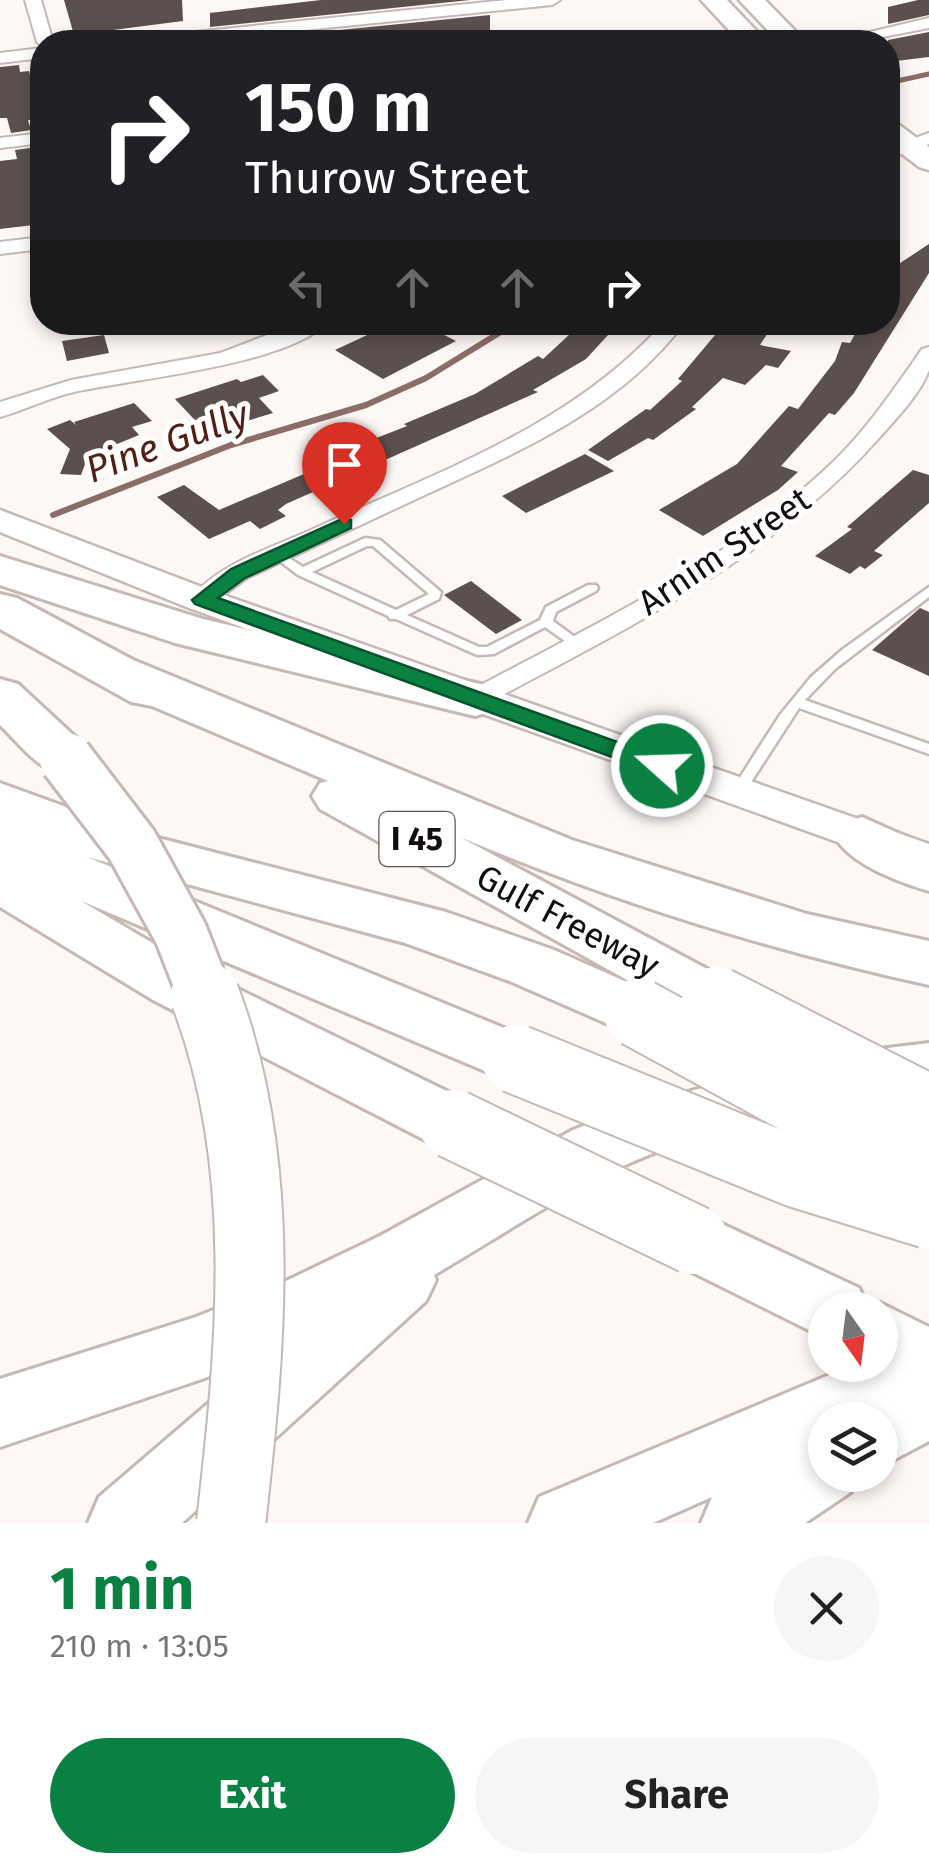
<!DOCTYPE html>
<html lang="en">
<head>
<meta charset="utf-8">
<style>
  body { margin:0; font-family:"Fira Sans",sans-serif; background:#f6f6f6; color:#222; height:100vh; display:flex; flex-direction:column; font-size:38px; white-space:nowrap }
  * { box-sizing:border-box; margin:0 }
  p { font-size:32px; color:#767676 }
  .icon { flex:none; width:55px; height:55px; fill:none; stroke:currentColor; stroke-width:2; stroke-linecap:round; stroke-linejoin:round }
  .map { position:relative; height:1523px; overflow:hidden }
  .details { display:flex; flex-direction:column; background:#fff; flex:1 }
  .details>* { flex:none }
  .hud { position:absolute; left:30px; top:30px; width:870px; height:305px; border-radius:40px; box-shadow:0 5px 15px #0003; background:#202124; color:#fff; overflow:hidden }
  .needle { width:65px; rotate:166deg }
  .controls { position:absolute; left:808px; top:1292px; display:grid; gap:20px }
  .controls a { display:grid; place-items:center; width:90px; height:90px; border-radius:50%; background:#fff; box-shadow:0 5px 15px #0003; font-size:50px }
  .pin { position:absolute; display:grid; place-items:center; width:85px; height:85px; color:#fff; margin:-102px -42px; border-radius:50% 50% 50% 0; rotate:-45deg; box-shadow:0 0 10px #0007 }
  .pin .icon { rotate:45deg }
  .me { position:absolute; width:110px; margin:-55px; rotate:290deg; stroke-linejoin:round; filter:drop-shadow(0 0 8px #0008) }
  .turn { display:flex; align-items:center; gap:35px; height:210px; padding:0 50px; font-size:45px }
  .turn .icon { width:130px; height:130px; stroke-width:2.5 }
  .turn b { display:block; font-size:70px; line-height:85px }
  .lanes { display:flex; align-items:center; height:95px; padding:0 50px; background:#0003; justify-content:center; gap:50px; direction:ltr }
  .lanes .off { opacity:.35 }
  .round { display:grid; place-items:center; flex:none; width:105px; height:105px; border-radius:52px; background:#f6f6f6 }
  .headline { display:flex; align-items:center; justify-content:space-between; height:170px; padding:0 50px }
  h1 { font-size:60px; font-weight:700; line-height:75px; color:#0b8043 }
  .button { display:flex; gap:20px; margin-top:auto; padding:20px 50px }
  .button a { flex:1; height:115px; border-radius:60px; background:#0b8043; color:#fff; font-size:40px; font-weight:700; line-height:115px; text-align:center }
  .button a+a { background:#f6f6f6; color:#222 }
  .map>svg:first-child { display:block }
</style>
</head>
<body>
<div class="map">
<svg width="929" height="1523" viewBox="0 0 929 1523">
  <rect width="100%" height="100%" fill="#fdf7f6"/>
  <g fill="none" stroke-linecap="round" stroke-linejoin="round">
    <path stroke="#8a6d66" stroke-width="5" d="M888 83 929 74"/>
    <path stroke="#8a6d66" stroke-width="6" d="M53 515 231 445 366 405 426 378 517 322"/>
  </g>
  <path fill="#5c504e" d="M64 0H182L183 21 74 35Z
    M321 0H470L210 27V13Z
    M918 0H929V15L888 24V7Z
    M490 15V31L464 34 367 42H218Z
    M929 32V57L888 62V40Z
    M19 65 20 72 29 71 42 119 28 120 31 130 11 133 7 118H0V67Z
    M37 147 42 163V224L0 229V161L17 159 15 150Z
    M929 244V273L854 393 835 415 829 413 781 466 798 472 778 490 703 536 659 510 737 464 789 406 798 409 835 361 842 342 850 343 859 327 888 322V271Z
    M395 322H419L456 341 383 379 335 350Z
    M583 322H620L586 359 533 390 538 392 286 504 278 510 286 516 260 529 250 521 209 539 157 497 184 485 219 510 318 468 306 459 339 445 346 450 407 426 404 424 475 394 538 356 543 359Z
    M726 322H775L760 345 791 351 778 368 766 365 745 385 723 378 692 407 696 409 653 440 648 438 608 461 588 450 646 409 650 410 682 381 678 379Z
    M104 335 109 353 67 361 62 341Z
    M263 375 279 391 259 398 273 413 207 433 175 399 237 379 241 382Z
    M134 403 152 421 132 427 139 435 88 456 81 475 60 474 70 449 47 429 70 420 76 425 74 422Z
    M585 454 614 471 526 513 502 496Z
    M913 470 929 475V503L874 551 883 555 865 569 860 566 850 574 815 556 852 529 847 527Z
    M471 581 522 620 496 634 444 595Z
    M920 608 929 612V676L872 650Z"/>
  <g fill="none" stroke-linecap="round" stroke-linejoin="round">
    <g stroke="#c5b8b5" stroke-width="5">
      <path id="lane" d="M365 538 380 540 441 592 439 599 407 615 479 647H487L540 620 546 607 588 585H596L598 588 596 591 556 612 553 621 583 643 577 647 572 646 545 627 494 654 477 655 396 619H390L388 616 298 575 272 555 278 551 303 567ZM367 546H373L429 594 396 610 312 572Z
        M929 587V597L835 669 805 700 929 744V754L799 708 742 796H732L730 793 780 715 811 677 842 650Z"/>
    </g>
    <g stroke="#c5b8b5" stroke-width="4">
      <path id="street" d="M25 0H41L53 42H42V46L37 42Z
        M507 0H560L552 5 186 42H137L145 37Z
        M929 18V28L857 42H828Z
        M42 48V58L0 63V53Z
        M42 133V143L0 148V138Z
        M929 133V144L888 159V148Z
        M42 237V249L0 254V242Z
        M301 322H329C283 366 138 378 74 392 48 398 25 410 0 417V402L71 380 220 353Z
        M664 322H685C621 408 521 451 427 494 367 522 307 550 247 578L211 605H193L190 600C217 563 275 547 315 528 438 472 572 426 664 322Z
        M929 347C929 353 929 363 929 370 921 393 896 419 880 437 772 559 625 629 484 705H466L462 699 466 693C592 625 728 563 833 462 868 428 894 389 922 349Z"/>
    </g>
    <g stroke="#c5b8b5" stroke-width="5">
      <path id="secondary" d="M0 510 215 592 929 844V875L189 608 0 532Z"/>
    </g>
    <g stroke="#c5b8b5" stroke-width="5">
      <path id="primary" d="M701 0H727L767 42H740Z
        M739 0H765L806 42H779Z
        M888 121 898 124 929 147V170L919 167 888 143Z"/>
    </g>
    <g stroke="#c5b8b5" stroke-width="6">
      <path id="highway" d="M0 556 203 619 493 687 500 699 493 711 475 716 175 643 0 585Z
        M0 594 17 598 133 660 572 840 807 914 929 941V985C769 950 611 901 460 837L737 985 746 1001 737 1017 716 1024 660 998 668 1013 659 1030 638 1037 512 982 405 943 87 857 538 1042 547 1059 538 1076 516 1084 81 901 195 968 475 1105 485 1124 475 1143 453 1150 431 1143 153 1000 0 907V783L135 832 446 912 554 950 645 990 320 809 312 796 320 783 328 781 152 706 131 702 0 629Z
        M0 679 18 684 85 746 92 759 85 772C46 783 26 750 0 725Z
        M862 817 929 847V891C899 882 851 865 835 837L843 823Z
        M929 1043V1093C831 1105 708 1125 619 1168 555 1199 495 1239 434 1275L436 1280 426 1301 182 1523H88L99 1497 267 1353 202 1379 0 1447V1379L196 1317 286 1281 380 1236 573 1130 631 1107 822 1056Z
        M694 1211 859 1288 868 1308 880 1303 929 1327V1441L880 1467V1420H825V1475H859L851 1492 805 1523H701L712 1497 653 1523H528L539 1497 853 1365H880V1310H825V1338L670 1261 660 1240 670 1219Z"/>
    </g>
    <use href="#lane" fill="#fff" fill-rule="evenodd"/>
    <use href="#street" fill="#fff" fill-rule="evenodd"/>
    <use href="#secondary" fill="#fff" fill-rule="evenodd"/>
    <use href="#primary" fill="#fff" fill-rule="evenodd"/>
    <use href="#highway" fill="#fff" fill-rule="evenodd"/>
    <g stroke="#c5b8b5" stroke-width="58" stroke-linecap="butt">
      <path id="highway-bridge-far1" d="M66 759 132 845 181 934 206 998"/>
    </g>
    <g stroke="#c5b8b5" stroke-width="72" stroke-linecap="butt">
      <path id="highway-bridge" d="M205 996C269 1164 251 1349 231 1523
        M716 1001 929 1110
        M638 1013 905 1159
        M516 1059 797 1173 929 1214
        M453 1124 694 1240"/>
    </g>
    <use href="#highway-bridge-far1" stroke="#fff" stroke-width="52"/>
    <use href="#highway-bridge" stroke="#fff" stroke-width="68"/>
  </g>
  <path fill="#0b8043" stroke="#07532c" stroke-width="2.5" d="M344 518 351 520V528L245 578 218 598 670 761 673 766 670 772H653L195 604 192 600 231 569Z"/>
  <g text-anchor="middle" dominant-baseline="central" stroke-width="10" stroke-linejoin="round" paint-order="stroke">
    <rect fill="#fff" stroke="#5a5756" stroke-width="2.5" x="379.5" y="812" width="75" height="54" rx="8"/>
    <g font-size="32" font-weight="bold" fill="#140f0e">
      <text x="417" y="839">I 45</text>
    </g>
    <g font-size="35" fill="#140f0e" stroke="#fff">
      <text transform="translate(724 551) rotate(-34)">Arnim Street</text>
      <text transform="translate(568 921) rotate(28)">Gulf Freeway</text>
    </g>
    <g font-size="38" font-style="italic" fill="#521f14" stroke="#fff">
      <text transform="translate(167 442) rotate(-20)">Pine Gully</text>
    </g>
  </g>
</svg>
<div class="controls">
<a><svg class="needle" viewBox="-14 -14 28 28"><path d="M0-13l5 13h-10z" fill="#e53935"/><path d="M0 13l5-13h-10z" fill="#767676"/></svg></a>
<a><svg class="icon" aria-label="layers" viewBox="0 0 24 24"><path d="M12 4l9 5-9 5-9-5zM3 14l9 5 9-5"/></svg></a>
</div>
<div class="pin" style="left:344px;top:524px;background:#d93025"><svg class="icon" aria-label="arrive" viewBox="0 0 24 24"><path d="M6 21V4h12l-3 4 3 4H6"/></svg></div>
<svg class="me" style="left:662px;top:766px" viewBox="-20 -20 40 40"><circle r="17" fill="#0b8043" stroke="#fff" stroke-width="3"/><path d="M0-11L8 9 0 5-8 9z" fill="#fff"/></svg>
<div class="hud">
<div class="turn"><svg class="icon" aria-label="right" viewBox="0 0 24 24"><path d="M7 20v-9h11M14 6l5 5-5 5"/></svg><div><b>150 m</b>Thurow Street</div></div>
<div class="lanes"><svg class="icon off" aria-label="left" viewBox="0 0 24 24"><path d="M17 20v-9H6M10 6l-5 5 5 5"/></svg><svg class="icon off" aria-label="ahead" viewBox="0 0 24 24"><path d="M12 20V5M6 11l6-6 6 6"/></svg><svg class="icon off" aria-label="ahead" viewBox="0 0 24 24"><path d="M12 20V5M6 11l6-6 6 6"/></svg><svg class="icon" aria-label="right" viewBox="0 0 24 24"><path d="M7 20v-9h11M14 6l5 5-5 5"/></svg></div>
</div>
</div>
<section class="details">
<div class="headline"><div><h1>1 min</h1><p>210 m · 13:05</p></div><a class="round"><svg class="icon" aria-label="close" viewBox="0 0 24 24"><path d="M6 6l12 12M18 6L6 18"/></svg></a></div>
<div class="button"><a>Exit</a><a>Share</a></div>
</section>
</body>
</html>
